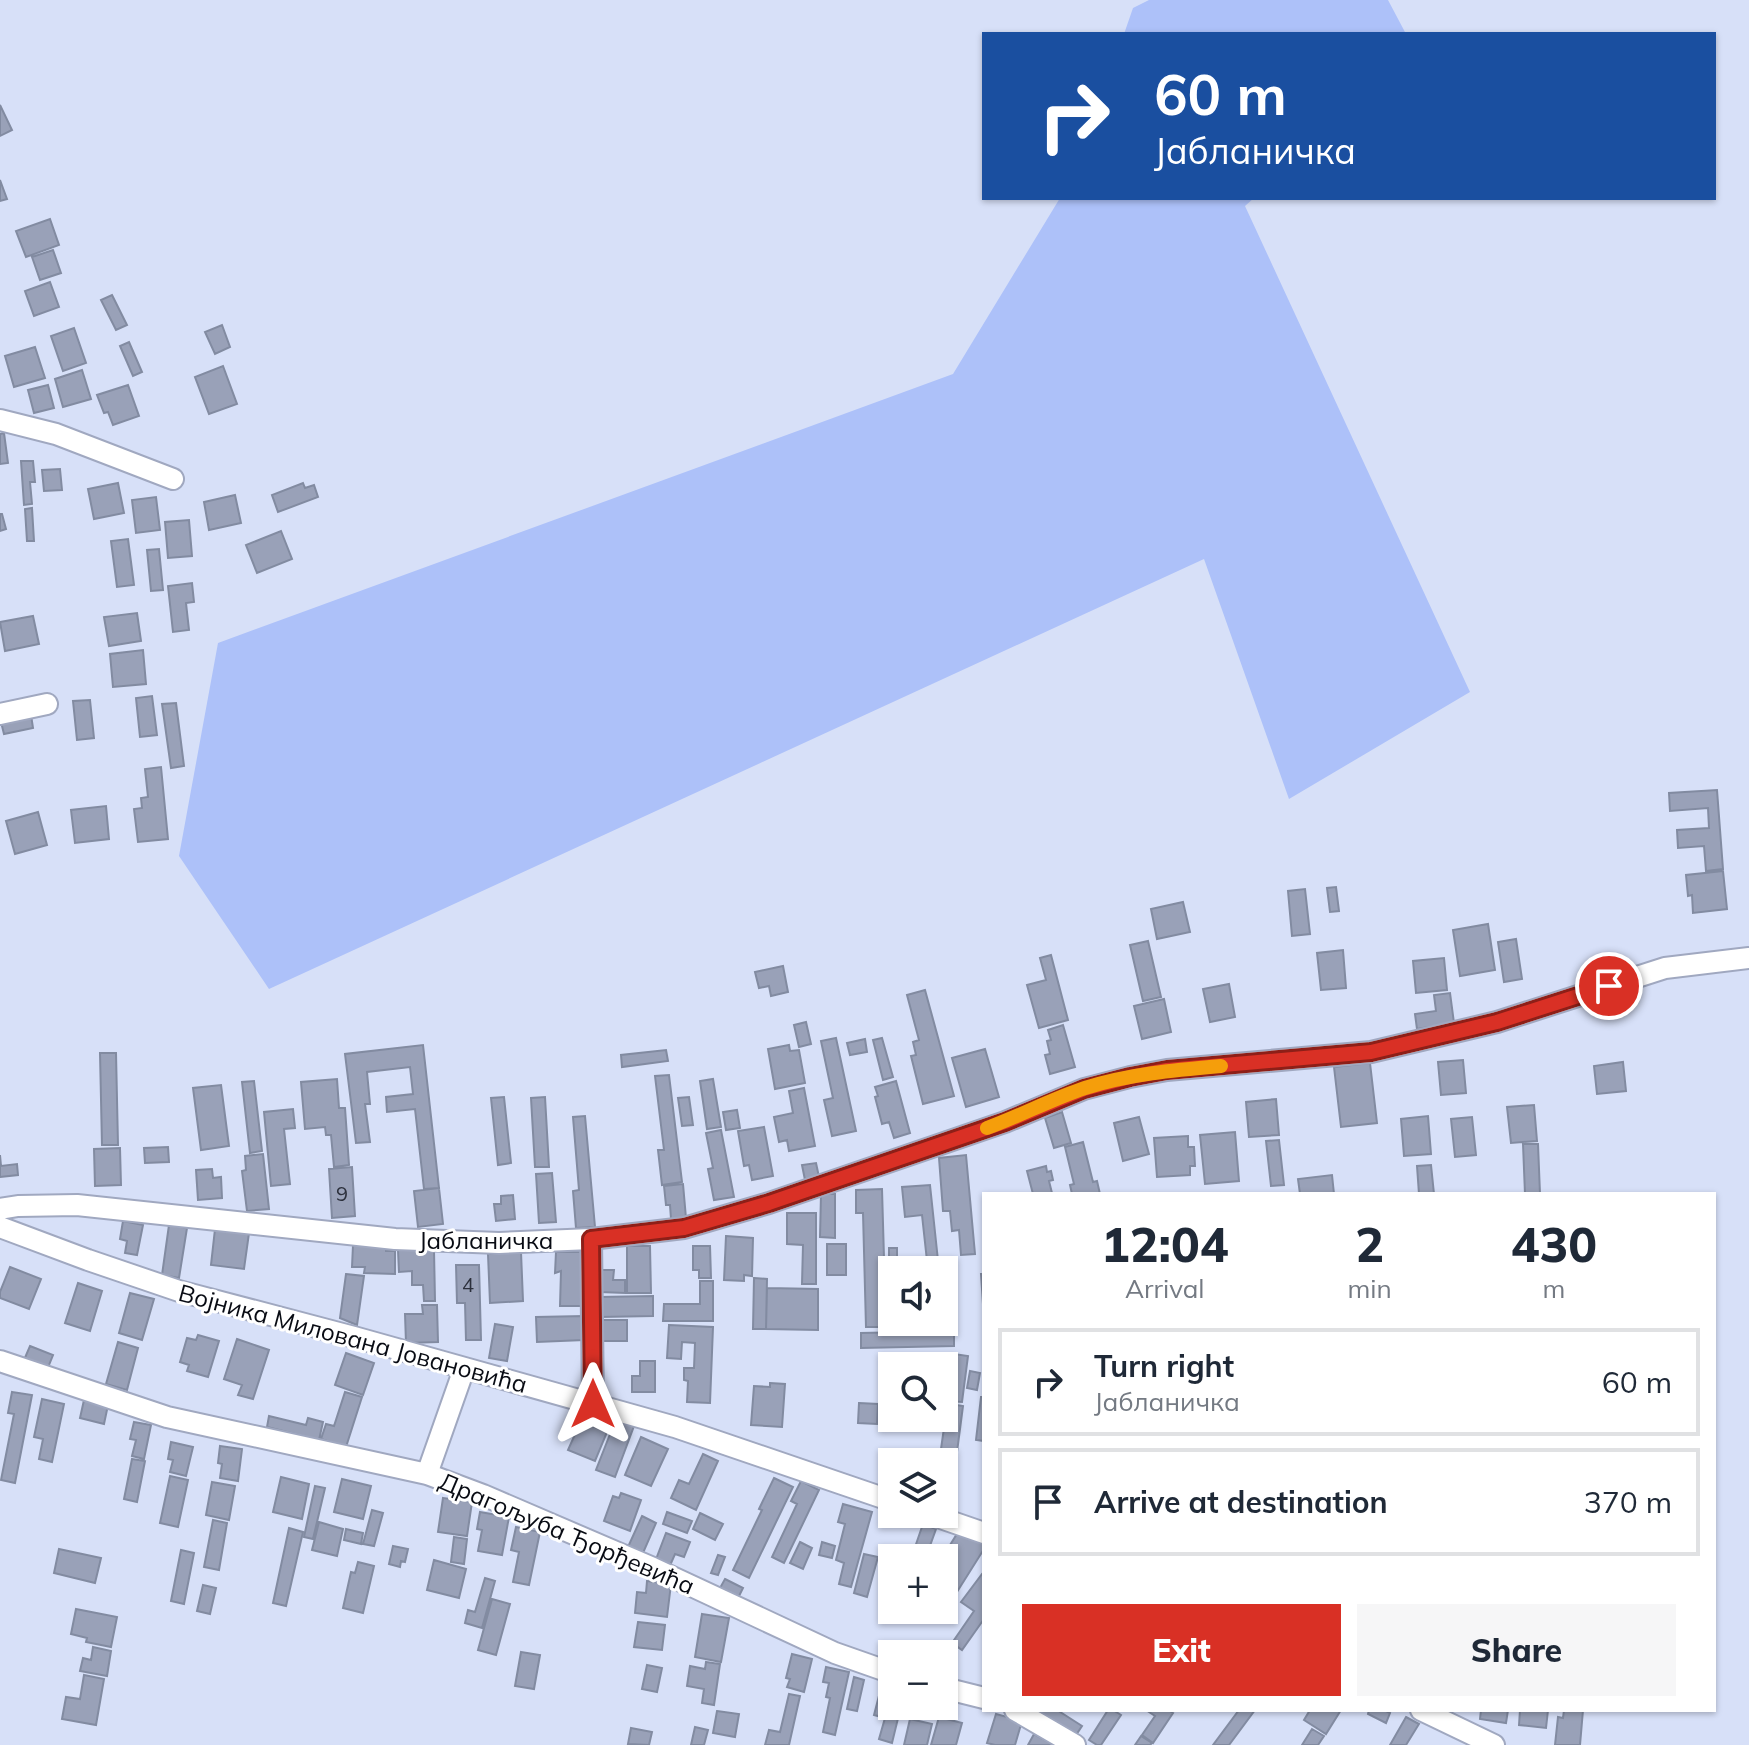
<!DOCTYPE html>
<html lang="en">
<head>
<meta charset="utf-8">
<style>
  body { margin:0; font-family:Mulish,sans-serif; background:#f6f6f7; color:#1f2937; height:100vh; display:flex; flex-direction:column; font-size:30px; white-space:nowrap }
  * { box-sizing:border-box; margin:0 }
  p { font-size:26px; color:#747a83 }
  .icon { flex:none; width:44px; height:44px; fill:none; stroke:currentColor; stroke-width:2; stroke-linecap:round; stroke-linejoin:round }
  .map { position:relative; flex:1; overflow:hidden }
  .side { position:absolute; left:982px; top:1192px; width:734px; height:520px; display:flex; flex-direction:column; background:#fff; border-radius:0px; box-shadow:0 2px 6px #0004 }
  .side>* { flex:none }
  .banner { position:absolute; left:982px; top:32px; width:734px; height:168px; border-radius:0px; box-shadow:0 2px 6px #0004; background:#1a4fa0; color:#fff; overflow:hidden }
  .tools { position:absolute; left:878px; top:1256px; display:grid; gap:16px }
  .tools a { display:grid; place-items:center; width:80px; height:80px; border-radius:0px; background:#fff; box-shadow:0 2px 6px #0004; font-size:40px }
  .pin { position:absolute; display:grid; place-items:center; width:68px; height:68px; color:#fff; margin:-34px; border:4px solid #fff; border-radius:50%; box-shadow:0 2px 8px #0007 }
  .me { position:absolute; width:88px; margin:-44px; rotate:0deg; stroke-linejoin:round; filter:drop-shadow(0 0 6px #0008) }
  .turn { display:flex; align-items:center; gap:28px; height:168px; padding:0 40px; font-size:36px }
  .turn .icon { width:104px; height:104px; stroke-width:2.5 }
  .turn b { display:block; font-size:56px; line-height:68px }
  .eta { display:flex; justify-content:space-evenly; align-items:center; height:136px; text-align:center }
  .eta b { font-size:48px; font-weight:800; line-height:56px }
  .primary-button { display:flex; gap:16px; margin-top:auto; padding:16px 40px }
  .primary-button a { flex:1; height:92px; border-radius:0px; background:#d93025; color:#fff; font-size:32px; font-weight:800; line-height:92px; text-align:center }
  .primary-button a+a { background:#f6f6f7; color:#1f2937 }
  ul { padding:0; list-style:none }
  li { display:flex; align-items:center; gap:24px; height:108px; margin:0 16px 12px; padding:0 24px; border:4px solid #e0e1e3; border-radius:0px }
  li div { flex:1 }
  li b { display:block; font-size:30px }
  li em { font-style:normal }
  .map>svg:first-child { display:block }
</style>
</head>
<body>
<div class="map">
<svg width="1749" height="1745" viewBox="0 0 1749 1745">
  <rect width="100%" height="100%" fill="#d7e0f8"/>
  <path fill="#adc1f9" d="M1149 0H1388L1406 34H1124L1133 8Z
    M1060 198H1254L1245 206 1470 692 1289 799 1204 559 269 989 179 856 218 643 953 374Z"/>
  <path fill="#99a1b8" stroke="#828ba1" stroke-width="2" d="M0 105 12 130 0 136Z
    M0 180 7 199 0 201Z
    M50 219 59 245 26 257 16 231Z
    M53 250 61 273 40 280 32 257Z
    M50 282 59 307 34 316 25 291Z
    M112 295 127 325 116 330 101 300Z
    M222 325 230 347 215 354 205 332Z
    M74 328 86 363 63 371 51 336Z
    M129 342 142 372 133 376 120 346Z
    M35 347 45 378 14 387 5 356Z
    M223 366 237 404 209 414 195 377Z
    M82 370 91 399 63 407 55 379Z
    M48 385 54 408 34 413 28 390Z
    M128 385 139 416 113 425 108 412 104 413 97 395Z
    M4 433 8 463 0 464V434Z
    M21 461H33L35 482H30L32 504 24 505Z
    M60 469 62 490 44 491 42 470Z
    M118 483 124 513 94 519 88 489Z
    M303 483 305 488 314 485 318 497 278 512 272 495Z
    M235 495 241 523 209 530 204 502Z
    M156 497 160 530 136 533 132 500Z
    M32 508 34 541H27L25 509Z
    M0 514H2L6 529 0 531Z
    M189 520 192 556 168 558 165 522Z
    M281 531 292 559 257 573 246 545Z
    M128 539 134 585 117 587 111 541Z
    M159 549 163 590 151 591 147 550Z
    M192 583 194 602 186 603 189 630 173 632 168 586Z
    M137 613 141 641 109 646 104 617Z
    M33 616 39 644 5 651 0 622Z
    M143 650 146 684 113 687 110 654Z
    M152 696 157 735 140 737 136 698Z
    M90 700 94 738 77 740 73 701Z
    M176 703 184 766 171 768 162 704Z
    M31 715 33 728 4 734 1 722Z
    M161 767 168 839 138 842 134 809 142 808 141 798 148 797 145 769Z
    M1717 790 1723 869 1706 871 1704 846 1678 848 1677 830 1709 828 1708 808 1670 811 1669 793Z
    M106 806 109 839 75 843 71 810Z
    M38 812 47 845 15 854 6 821Z
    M1723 871 1727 909 1693 913 1692 895 1688 896 1686 875Z
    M1336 887 1339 911 1330 912 1327 888Z
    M1305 889 1310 934 1292 936 1288 891Z
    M1183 902 1190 932 1157 939 1151 909Z
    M1488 924 1495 970 1460 976 1453 930Z
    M1516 939 1522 979 1504 982 1498 942Z
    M1148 941 1161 997 1143 1001 1130 945Z
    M1343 950 1346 988 1321 990 1317 953Z
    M1051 955 1068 1020 1039 1028 1027 985 1046 980 1040 958Z
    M1444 958 1447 990 1416 993 1413 961Z
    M783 966 788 992 771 996 769 986 759 988 755 972Z
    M1229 984 1235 1017 1210 1022 1203 989Z
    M925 990 954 1096 923 1104 911 1056 916 1055 913 1042 919 1040 907 995Z
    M1450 993 1454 1023 1417 1029 1415 1014 1436 1011 1434 995Z
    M1164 999 1171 1032 1142 1039 1134 1006Z
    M806 1022 811 1044 799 1047 794 1025Z
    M1063 1025 1075 1067 1050 1074 1045 1055 1050 1054 1047 1041 1051 1040 1048 1030Z
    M836 1038 856 1131 832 1136 824 1100 833 1098 821 1041Z
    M882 1038 893 1077 883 1080 873 1040Z
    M865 1039 867 1052 850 1055 847 1043Z
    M423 1045 439 1188 424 1189 415 1109 387 1112 386 1097 413 1094 410 1067 367 1072 370 1104H365L370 1142 356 1143 345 1054Z
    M789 1045 790 1051 799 1050 805 1083 775 1089 768 1049Z
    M985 1049 999 1097 966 1107 952 1058Z
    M666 1050 668 1061 622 1067 621 1055Z
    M100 1053H116L118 1145H102Z
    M1463 1060 1466 1093 1441 1095 1438 1062Z
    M1623 1062 1626 1091 1597 1094 1594 1066Z
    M1370 1063 1377 1123 1341 1127 1334 1067Z
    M669 1075 682 1182 662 1185 658 1150H664L655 1076Z
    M337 1079 339 1108H345L349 1165 334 1167 331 1135H326L325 1127 305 1129 301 1082Z
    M713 1079 721 1127 707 1129 700 1081Z
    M254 1081 262 1151 250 1153 242 1082Z
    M896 1081 910 1133 894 1138 889 1122 882 1124 875 1097 878 1096 875 1087Z
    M221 1085 229 1146 201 1150 193 1088Z
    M804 1088 815 1146 789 1151 787 1140 779 1142 774 1117 793 1113 789 1091Z
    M504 1097 511 1163 498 1165 491 1098Z
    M545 1097 549 1167H535L531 1098Z
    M689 1097 693 1125 682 1126 678 1098Z
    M1276 1099 1279 1135 1249 1137 1246 1102Z
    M1534 1105 1537 1141 1511 1143 1507 1107Z
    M293 1109 295 1128 284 1129 290 1184 271 1186 264 1112Z
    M737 1110 740 1128 726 1130 723 1112Z
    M1062 1112 1071 1143 1054 1148 1045 1118Z
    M585 1116 595 1227 576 1228 573 1191 579 1190 573 1117Z
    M1428 1116 1431 1154 1404 1156 1401 1119Z
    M1139 1117 1149 1154 1123 1161 1114 1123Z
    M1472 1117 1476 1155 1455 1157 1451 1119Z
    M764 1127 773 1176 752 1180 749 1165 744 1166 738 1131Z
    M721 1130 734 1197 714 1200 708 1169 713 1168 706 1133Z
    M1235 1132 1239 1181 1205 1184 1200 1135Z
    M1188 1136V1147H1194L1195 1166H1190V1175L1157 1177 1154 1138Z
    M1279 1140 1284 1185 1271 1186 1266 1141Z
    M1083 1142 1093 1182 1097 1181 1100 1194H1072L1070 1185 1074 1184 1065 1147Z
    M1523 1144H1538L1540 1194H1525Z
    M168 1147 169 1162 145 1163 144 1148Z
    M120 1148 121 1185 95 1186 94 1149Z
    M263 1154 269 1209 247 1211 242 1171 246 1170 245 1156Z
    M0 1155 1 1166 17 1164 18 1175 0 1177Z
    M966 1155 975 1254 961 1255 959 1230 952 1231 950 1211H943L939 1158Z
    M816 1163 819 1177 805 1180 802 1165Z
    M1431 1165 1434 1194H1419L1417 1166Z
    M1046 1166 1047 1172 1051 1171 1053 1180 1049 1181 1052 1193 1033 1194 1027 1171Z
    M352 1167 355 1216 332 1218 329 1169Z
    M212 1169 213 1178 221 1177 222 1198 198 1200 196 1170Z
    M552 1173 556 1222 539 1223 536 1174Z
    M1332 1175 1334 1194H1300L1298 1179Z
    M683 1184 686 1218 671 1219 670 1205H666L664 1186Z
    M930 1185 939 1270H928L922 1215 905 1217 902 1187Z
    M439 1188 443 1224 418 1227 414 1191Z
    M882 1189 886 1327H866L863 1213H856V1190Z
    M821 1194H835V1238L820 1237Z
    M513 1195 515 1219 496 1221 494 1204H501V1196Z
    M787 1213H816V1284H802L803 1245 787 1244Z
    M123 1221 143 1225 137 1255 125 1253 127 1241 120 1239Z
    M169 1225 187 1228 179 1278 162 1275Z
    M215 1229 249 1233 244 1269 211 1265Z
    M726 1236 753 1238 752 1276 744 1275V1281L724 1280Z
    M827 1244H846V1275H827Z
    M353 1245 386 1247V1251H395V1274L364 1273 365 1267H352Z
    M627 1246H650L651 1293H627Z
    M693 1246H710L711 1278H699V1270H693Z
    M889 1248H897V1270H892V1278H889Z
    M398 1250H434L435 1301H424L423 1285H412V1271L399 1272Z
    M521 1252 523 1301 490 1303 488 1254Z
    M556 1252H584V1306H560L561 1271 555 1273Z
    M456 1265H479L481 1340H466L465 1303H457Z
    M10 1267 41 1279 29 1309 0 1298V1292Z
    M601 1270H614L613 1280H625V1293L600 1292Z
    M346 1274 364 1276 357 1325 340 1318Z
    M981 1274H984V1319Z
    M754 1278 767 1279 766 1329H753Z
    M700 1281H713V1321H663L664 1304H700Z
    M78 1283 102 1291 90 1331 65 1323Z
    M767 1288 818 1289V1330L766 1329Z
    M130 1293 154 1299 142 1340 119 1333Z
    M653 1296V1316L600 1317 599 1297Z
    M422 1305H437L438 1342 406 1343 405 1314H423Z
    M584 1316V1340L537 1342 536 1317Z
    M600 1320H627V1341H601Z
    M495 1324 513 1327 507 1361 489 1358Z
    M669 1325 713 1327 710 1403 687 1402 688 1381 684 1380V1368H694L695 1343 682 1342 681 1359 667 1358Z
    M954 1331V1346L861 1348V1333Z
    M198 1335 219 1341 208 1377 187 1371 189 1365 180 1362 187 1338 196 1340Z
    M237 1339 269 1350 253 1399 238 1395 242 1385 224 1379Z
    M118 1342 138 1348 127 1390 106 1384Z
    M30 1346 53 1355 47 1370 24 1360Z
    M346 1353 374 1363 363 1395 335 1385Z
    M954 1354 968 1356 962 1402 948 1401Z
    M640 1361H655V1392H632V1376H640Z
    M970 1371 980 1373 977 1390 967 1388Z
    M770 1383 785 1384 782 1427 751 1425 754 1386 770 1387Z
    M12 1392 32 1395 15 1483 1 1480 14 1414 8 1413Z
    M345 1392 362 1397 346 1447 321 1439 326 1424 334 1426Z
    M981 1397H984V1441L976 1440Z
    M42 1399 64 1404 52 1462 39 1459 43 1439 34 1437Z
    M84 1400 108 1405 104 1424 80 1418Z
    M859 1403 878 1404 877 1424 858 1423Z
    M944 1403 963 1406 957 1452 941 1449 945 1421 923 1418H944Z
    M269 1416 306 1425 308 1418 323 1422 319 1440 267 1427Z
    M616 1419 634 1426 615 1477 596 1470Z
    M581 1421 607 1432 595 1461 568 1450Z
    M134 1422 151 1425 144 1459 132 1456 136 1440 130 1439Z
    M641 1437 668 1449 651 1486 625 1475Z
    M171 1442 193 1447 186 1476 170 1472 173 1460 168 1459Z
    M220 1446 242 1449 238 1481 220 1478 222 1464 218 1463Z
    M703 1454 718 1461 696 1510 671 1498 679 1480 689 1484Z
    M929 1454 956 1457 951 1494 944 1493V1462H928Z
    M132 1459 145 1461 137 1502 124 1499Z
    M170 1476 188 1480 178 1527 160 1523Z
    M281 1477 309 1484 302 1519 273 1512Z
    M774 1478 793 1487 749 1578 733 1570 762 1510 759 1509Z
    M342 1479 371 1486 363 1519 334 1512Z
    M801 1481 819 1490 784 1563 772 1557 797 1504 791 1501Z
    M212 1482 235 1486 229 1520 206 1515Z
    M315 1486 325 1488 313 1539 304 1537Z
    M621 1493 641 1500 630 1531 604 1521 613 1496 619 1498Z
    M443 1498 472 1502 467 1536 438 1532Z
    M843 1504 872 1512 851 1587 839 1584 844 1563 836 1560 845 1524 838 1522Z
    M372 1510 383 1513 374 1546 363 1544Z
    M480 1512 509 1517 502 1555 478 1551 482 1530 477 1529Z
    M667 1512 692 1521 687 1533 663 1524Z
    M700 1513 723 1524 715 1540 693 1529Z
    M642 1516 656 1523 643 1553 628 1547Z
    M213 1520 227 1523 219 1570 204 1567Z
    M319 1522 343 1529 337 1556 312 1550Z
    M923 1524 936 1529 927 1554 914 1550Z
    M516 1527 540 1532 529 1585 513 1582 519 1552 511 1550Z
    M289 1528 303 1532 286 1606 273 1603Z
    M346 1529 363 1533 361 1544 344 1540Z
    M960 1529 984 1544V1549L940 1619 925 1610H944V1568L947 1562 942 1558Z
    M666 1533 690 1542 684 1557 675 1554 669 1568 655 1562Z
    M454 1537 467 1539 464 1564 451 1562Z
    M800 1542 812 1548 803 1569 790 1563Z
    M822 1542 835 1546 832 1558 819 1555Z
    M393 1546 408 1549 405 1562 401 1561 400 1567 389 1564Z
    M59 1549 101 1558 95 1583 54 1573Z
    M903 1549 926 1557 925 1558H900Z
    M181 1550 194 1553 184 1604 171 1601Z
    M864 1554 878 1557 867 1597 854 1593Z
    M718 1555 725 1557 718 1575 711 1573Z
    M434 1560 466 1569 459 1598 427 1590Z
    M358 1562 374 1566 363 1613 343 1608 351 1572 355 1573Z
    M982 1574 984 1575V1619L962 1650 952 1643 974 1611 961 1602Z
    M485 1578 495 1581 482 1628 465 1623 468 1610 475 1612Z
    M725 1579 743 1588 738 1598 720 1588Z
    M647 1581 671 1584 667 1617 635 1613 637 1592 646 1593Z
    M203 1585 216 1588 210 1614 197 1611Z
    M492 1599 510 1604 496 1655 478 1650Z
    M76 1609 117 1617 111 1647 86 1642 87 1638 71 1634Z
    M702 1614 729 1618 721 1662 695 1657Z
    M638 1622 665 1625 662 1650 634 1647Z
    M93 1647 111 1651 107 1676 80 1671 83 1658 91 1660Z
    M521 1652 540 1655 534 1689 515 1686Z
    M792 1654 812 1659 804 1692 787 1687 790 1679 786 1678Z
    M706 1662 720 1664 714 1705 702 1703 704 1689 687 1686 690 1666 705 1669Z
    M647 1665 662 1668 657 1692 642 1689Z
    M826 1667 849 1672 835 1735 823 1732 830 1698 826 1697 829 1683 823 1682Z
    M84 1675 104 1679 96 1725 62 1719 66 1697 80 1699Z
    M854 1677 864 1680 857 1711 847 1709Z
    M882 1684 892 1687V1706H901L892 1743 879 1739 885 1718 874 1715Z
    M789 1694 800 1696 789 1745H765L769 1730 780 1732Z
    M1033 1710H1057L1082 1726 1074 1738Z
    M1108 1710H1113L1121 1715 1101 1745H1097L1089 1740Z
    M1146 1710H1168L1173 1713 1153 1743 1142 1735 1155 1716Z
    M1239 1710H1255L1229 1745H1213Z
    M1310 1710H1341L1326 1734 1304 1720Z
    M1369 1710H1384L1390 1713 1386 1723 1368 1714Z
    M1481 1710H1508L1506 1723 1480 1719Z
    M1520 1710H1548L1546 1728 1519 1725Z
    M1564 1710H1583L1580 1745H1555L1558 1717 1563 1718Z
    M717 1711 739 1714 735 1737 713 1733Z
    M996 1714 1022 1721 1015 1745H995L987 1743Z
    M939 1717 962 1723 956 1745H931Z
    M1406 1717 1419 1724 1406 1745H1390Z
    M910 1719 932 1724 927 1745H904Z
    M695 1727 708 1730 704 1745H691Z
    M631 1728 652 1732 649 1745 628 1744Z
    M1312 1729 1324 1736 1318 1745H1302Z
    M1034 1734 1054 1745H1028Z
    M1141 1736 1152 1743 1150 1745H1135Z"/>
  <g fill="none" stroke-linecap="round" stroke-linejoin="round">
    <g stroke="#a0a8c0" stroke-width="24">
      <path id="minor" d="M0 420 56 434 173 479
        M0 714 47 704
        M0 1209 18 1206 77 1205 395 1239 499 1243 591 1239 684 1228 769 1203 1005 1122 1084 1089 1130 1077 1167 1070 1371 1052 1497 1022 1665 968 1749 958
        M0 1227 88 1260 179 1291 354 1337 675 1427 892 1501
        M591 1239 593 1404
        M0 1361 167 1417 427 1474 483 1495 653 1568 835 1653 892 1673
        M427 1474 464 1369
        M929 1514 984 1533
        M944 1688 984 1698
        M1015 1710 1075 1745
        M1421 1710 1494 1745"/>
    </g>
    <use href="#minor" stroke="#fff" stroke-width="20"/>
  </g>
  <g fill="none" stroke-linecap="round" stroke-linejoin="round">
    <g stroke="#8d1f18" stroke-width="20">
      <path id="route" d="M593 1404 591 1239 684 1228 769 1203 1005 1122 1084 1089 1130 1077 1167 1070 1371 1052 1497 1022 1609 986"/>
    </g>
    <use href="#route" stroke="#d93025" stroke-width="14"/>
    <path stroke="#f59e0b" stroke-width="14" d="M987 1128C1020 1116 1052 1099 1085 1088 1129 1074 1175 1070 1221 1066"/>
  </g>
  <g text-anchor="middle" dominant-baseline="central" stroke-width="6" stroke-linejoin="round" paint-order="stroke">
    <g font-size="20" fill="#2c303c">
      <text x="342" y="1193">9</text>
      <text x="468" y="1284">4</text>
    </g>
    <g font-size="24" fill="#080b13" stroke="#fff">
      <text x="486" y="1240">Јабланичка</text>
      <text transform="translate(353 1338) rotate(15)">Војника Милована Јовановића</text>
      <text transform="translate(567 1533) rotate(23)">Драгољуба Ђорђевића</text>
    </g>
  </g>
</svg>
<div class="tools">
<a><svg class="icon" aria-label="sound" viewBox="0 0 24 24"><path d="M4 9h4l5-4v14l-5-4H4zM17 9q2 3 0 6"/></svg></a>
<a><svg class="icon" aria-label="search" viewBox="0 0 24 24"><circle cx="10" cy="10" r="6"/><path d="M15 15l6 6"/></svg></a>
<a><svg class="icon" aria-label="layers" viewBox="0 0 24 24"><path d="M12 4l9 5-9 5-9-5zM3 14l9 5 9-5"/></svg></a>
<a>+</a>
<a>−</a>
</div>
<div class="pin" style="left:1609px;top:986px;background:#d93025"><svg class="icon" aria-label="arrive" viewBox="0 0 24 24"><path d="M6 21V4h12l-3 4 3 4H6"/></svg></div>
<svg class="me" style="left:593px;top:1404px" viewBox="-20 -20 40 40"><path d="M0-17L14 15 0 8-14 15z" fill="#d93025" stroke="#fff" stroke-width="4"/></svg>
<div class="banner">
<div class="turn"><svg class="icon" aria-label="right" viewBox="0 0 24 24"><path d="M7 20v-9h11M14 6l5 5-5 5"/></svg><div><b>60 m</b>Јабланичка</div></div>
</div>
<section class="side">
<div class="eta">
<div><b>12:04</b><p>Arrival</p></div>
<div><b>2</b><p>min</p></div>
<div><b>430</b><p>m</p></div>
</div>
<ul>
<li><svg class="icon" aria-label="right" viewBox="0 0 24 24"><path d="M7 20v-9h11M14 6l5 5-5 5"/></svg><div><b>Turn right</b><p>Јабланичка</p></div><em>60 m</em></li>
<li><svg class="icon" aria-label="arrive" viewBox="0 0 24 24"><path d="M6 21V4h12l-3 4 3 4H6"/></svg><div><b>Arrive at destination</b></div><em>370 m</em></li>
</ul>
<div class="primary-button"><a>Exit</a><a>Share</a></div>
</section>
</div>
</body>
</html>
